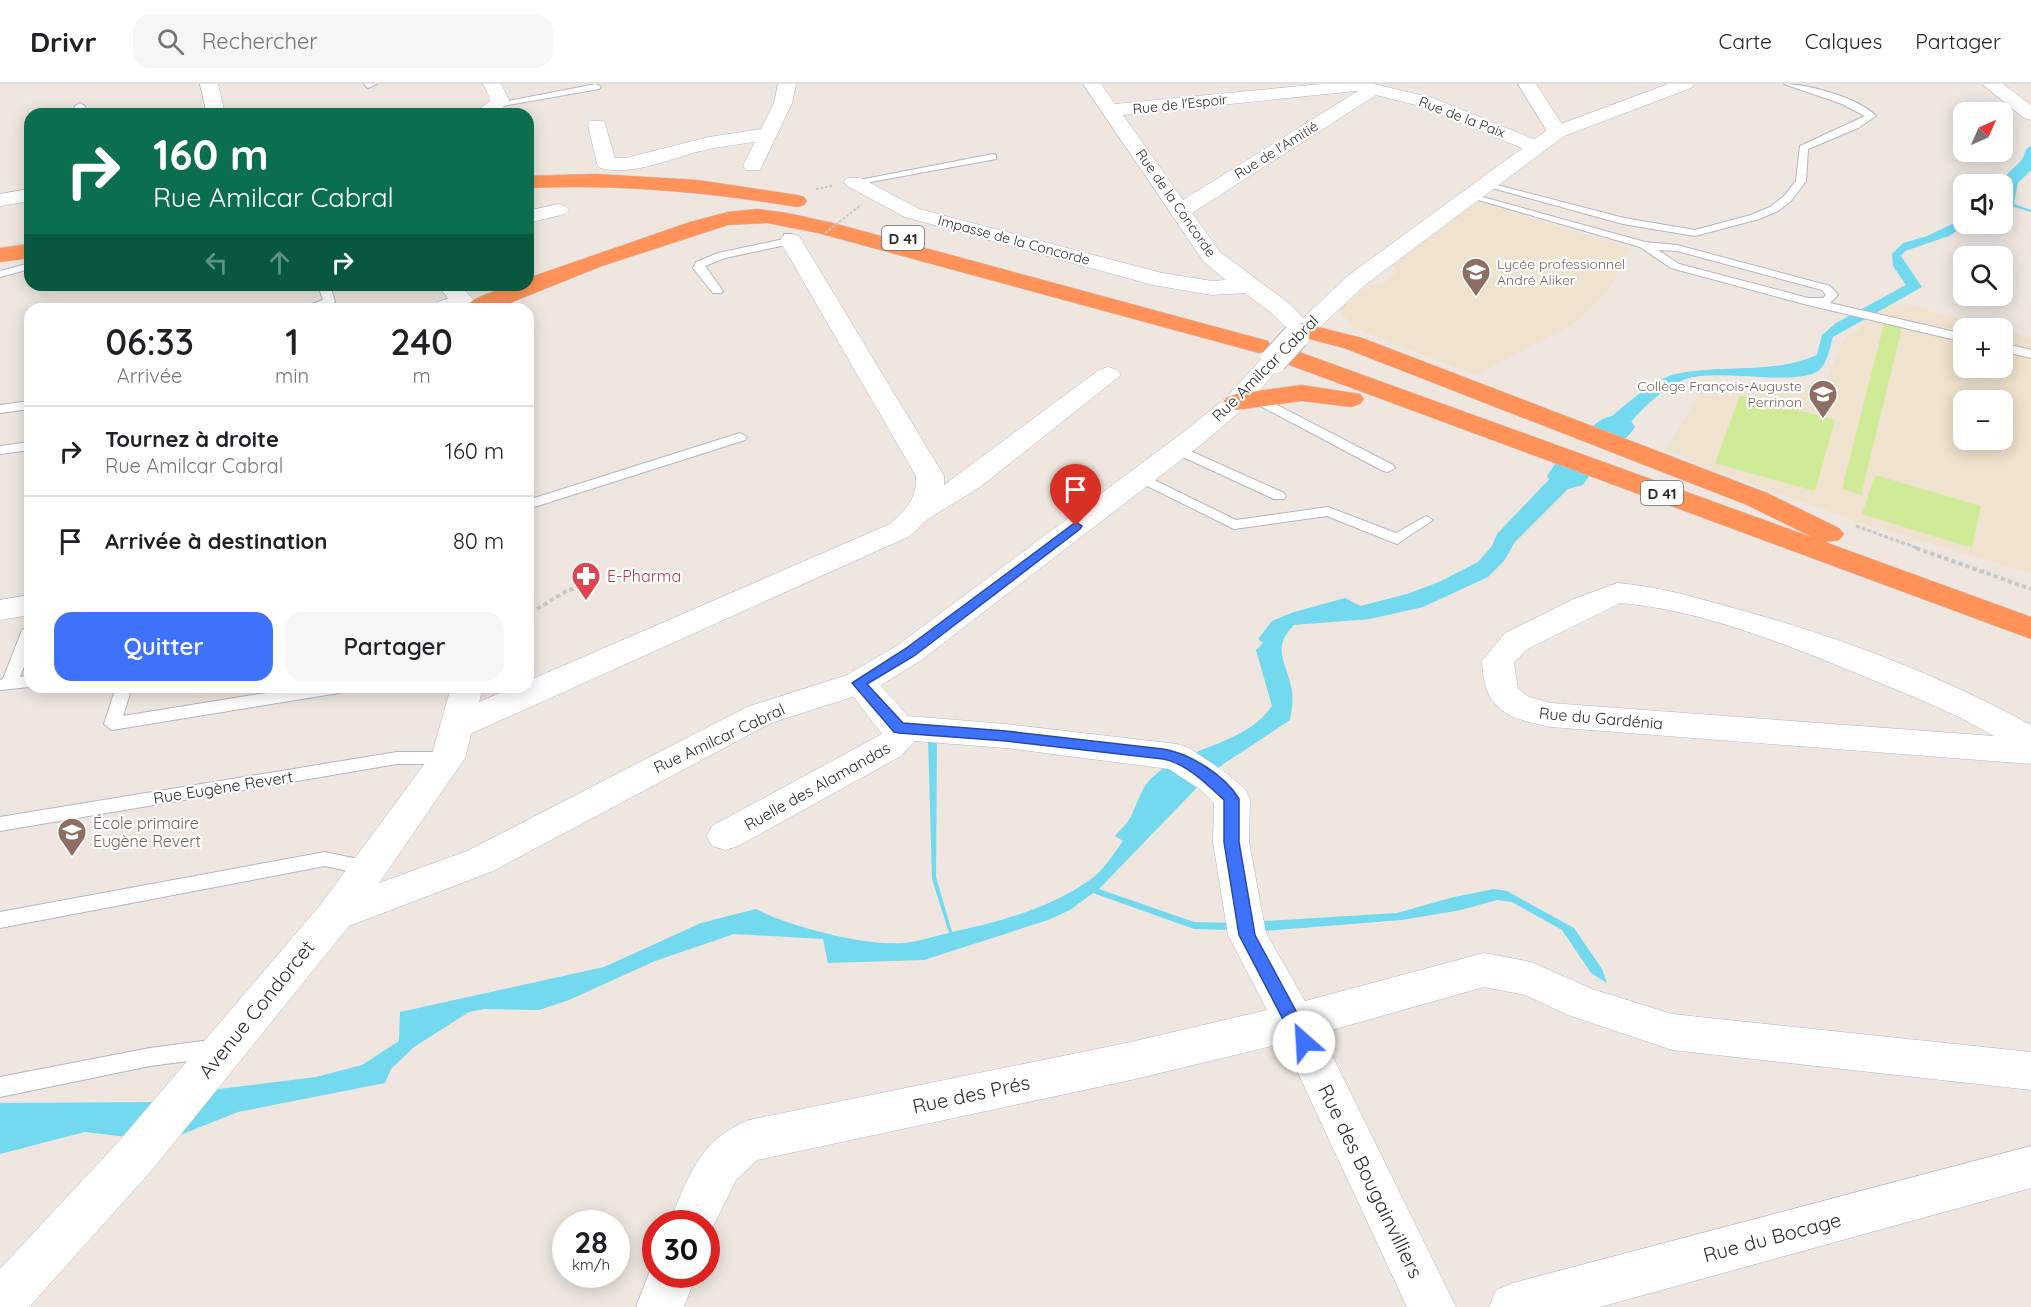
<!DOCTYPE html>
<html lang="fr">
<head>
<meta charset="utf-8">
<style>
  body { margin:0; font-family:Quicksand,sans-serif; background:#f6f6f6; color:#202124; height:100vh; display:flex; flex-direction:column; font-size:22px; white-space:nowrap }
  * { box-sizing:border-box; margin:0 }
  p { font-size:20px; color:#757577 }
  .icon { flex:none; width:33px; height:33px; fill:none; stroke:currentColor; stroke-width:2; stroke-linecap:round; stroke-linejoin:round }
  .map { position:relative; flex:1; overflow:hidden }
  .sheet { position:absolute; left:24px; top:219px; width:510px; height:390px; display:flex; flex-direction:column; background:#fff; border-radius:18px; box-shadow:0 3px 15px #0003 }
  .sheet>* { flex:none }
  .banner { position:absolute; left:24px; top:24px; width:510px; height:183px; border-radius:18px; box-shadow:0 3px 15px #0003; background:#0b6e4f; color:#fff; overflow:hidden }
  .needle { width:39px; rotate:45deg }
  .tools { position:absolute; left:1953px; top:18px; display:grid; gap:12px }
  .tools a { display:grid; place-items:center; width:60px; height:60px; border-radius:12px; background:#fff; box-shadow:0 3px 15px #0003; font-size:30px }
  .speed { position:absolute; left:552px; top:1126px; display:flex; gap:12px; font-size:30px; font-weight:700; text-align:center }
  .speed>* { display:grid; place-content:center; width:78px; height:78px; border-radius:50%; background:#fff; box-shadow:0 3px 15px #0003; line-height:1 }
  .speed small { font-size:15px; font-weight:400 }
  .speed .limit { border:9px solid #d22; background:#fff; color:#111 }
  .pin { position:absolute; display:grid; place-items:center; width:51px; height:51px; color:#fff; margin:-62px -26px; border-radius:50% 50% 50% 0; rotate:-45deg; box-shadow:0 0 6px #0007 }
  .pin .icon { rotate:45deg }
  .me { position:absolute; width:66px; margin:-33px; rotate:334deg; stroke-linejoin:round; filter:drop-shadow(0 0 4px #0008) }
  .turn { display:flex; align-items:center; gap:21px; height:126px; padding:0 30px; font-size:27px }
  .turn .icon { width:78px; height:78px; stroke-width:2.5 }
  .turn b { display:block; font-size:42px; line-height:51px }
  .lanes { display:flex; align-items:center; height:57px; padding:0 30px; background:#0003; justify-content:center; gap:30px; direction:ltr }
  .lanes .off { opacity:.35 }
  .eta { display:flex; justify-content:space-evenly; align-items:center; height:102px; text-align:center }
  .eta b { font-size:36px; font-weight:600; line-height:42px }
  .primary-button { display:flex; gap:12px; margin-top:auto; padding:12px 30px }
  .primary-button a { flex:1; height:69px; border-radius:18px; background:#3f72fb; color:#fff; font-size:24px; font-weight:600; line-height:69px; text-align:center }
  .primary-button a+a { background:#f6f6f6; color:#202124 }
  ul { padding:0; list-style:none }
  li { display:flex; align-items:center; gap:18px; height:90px; padding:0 30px; border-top:2px solid #e0e0e0 }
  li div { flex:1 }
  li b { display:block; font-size:22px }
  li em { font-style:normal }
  header { display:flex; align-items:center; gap:36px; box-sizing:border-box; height:84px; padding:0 30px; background:#fff; border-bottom:2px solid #e0e0e0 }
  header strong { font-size:28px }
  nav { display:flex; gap:33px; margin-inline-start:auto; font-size:21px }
  .search { width:420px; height:54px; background:#f6f6f6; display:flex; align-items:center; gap:15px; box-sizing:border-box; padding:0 21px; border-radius:18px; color:#757577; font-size:22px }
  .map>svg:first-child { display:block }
</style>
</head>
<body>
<header>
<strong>Drivr</strong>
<div class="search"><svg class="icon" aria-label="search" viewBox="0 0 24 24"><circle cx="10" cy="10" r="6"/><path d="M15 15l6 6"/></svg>Rechercher</div>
<nav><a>Carte</a><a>Calques</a><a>Partager</a></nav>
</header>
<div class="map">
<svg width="2031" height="1223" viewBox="0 0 2031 1223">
  <rect width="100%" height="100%" fill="#eee6df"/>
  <path fill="#efe2ce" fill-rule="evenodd" d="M1474 117 1629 164 1610 204 1575 239 1476 291 1354 244 1338 225 1371 201 1383 200 1397 187 1393 180Z
    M1905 220 1996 244H1964V284H2002L2003 246 2031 254V489L1864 440 1713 386 1666 365 1706 299 1802 304 1827 293 1845 254 1873 236 1865 225ZM1964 316H2002V356H1964Z"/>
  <path fill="#cfeb97" d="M1884 240 1902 244 1861 411 1842 405Z
    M1740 311 1835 336 1815 407 1715 379Z
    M1875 391 1981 422 1972 464 1862 430Z"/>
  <path fill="#72d9ef" d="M2031 62V86L2018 99 2014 120 2031 126V128L2014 123 2003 127C2002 116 2000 102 2006 92 2014 81 2023 80 2026 65Z
    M1963 135 1964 140H1968L1949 152 1905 167 1901 172 1922 203 1833 253C1830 263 1827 281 1818 287 1795 302 1721 285 1689 294 1664 301 1640 327 1624 346L1605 340C1618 325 1657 293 1676 290 1724 280 1771 291 1817 271L1822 251 1836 239 1906 201 1893 182 1892 170 1903 159 1927 152Z
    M1556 388 1577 396 1515 458 1504 477 1488 493 1423 523 1370 535 1294 541C1271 564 1286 577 1291 602 1294 613 1292 625 1290 636L1213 687 1099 805 1194 838 1231 839 1397 829 1454 813 1494 805 1507 807 1574 844 1602 885 1607 899 1591 889 1562 846 1512 818 1497 816 1461 826 1401 836 1263 847 1194 845 1093 809 1070 826 1048 836 924 876 828 879 823 855 734 850 655 877 569 916 539 926 485 925 469 928 414 963 391 985 385 999 238 1028 175 1053 136 1054 85 1048 0 1070V1019L167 1018 211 1006 316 993 362 981 399 957 400 928 604 883 701 839 756 825C791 843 864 862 903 859 918 858 934 852 949 849L932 795 928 655 937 656 936 793 952 848C1002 837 1052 824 1094 793 1105 784 1114 769 1123 757L1115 752C1121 745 1129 738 1132 730 1139 716 1142 701 1155 691 1190 661 1244 662 1272 622L1256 566 1263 559 1258 555 1272 537 1291 529 1345 514 1360 522 1407 510 1439 498 1478 478 1492 462 1497 450Z"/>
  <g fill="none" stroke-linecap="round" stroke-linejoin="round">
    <path fill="#72d9ef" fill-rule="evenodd" d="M1615 331 1629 334 1635 343C1623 361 1613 365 1592 360L1586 351C1595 339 1601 334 1615 331Z
      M1570 376 1585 380 1591 389 1583 401 1568 405 1553 401 1547 392 1555 380Z"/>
    <g stroke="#b2b6c0" stroke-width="2">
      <path id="lane" d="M364 0H377L368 4Z
        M596 0 601 3 599 5 497 23 492 20Z
        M1784 0C1808 0 1859 14 1876 32L1858 44 1808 65 1806 97 1791 117 1778 127 1759 135 1695 152 1623 140 1481 101 1486 98 1624 134 1695 146 1751 131 1770 123 1783 113 1796 97 1800 62 1865 32 1842 20Z
        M80 19 85 22 83 30H73L75 22Z
        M993 70 996 71V75L854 101 849 98Z
        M1468 109 1645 158 1677 161 1830 202 1838 211 1830 219 1964 250V258L1804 220 1671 184 1640 163 1468 113ZM1658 166 1677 167 1822 206 1826 211 1823 214H1808L1679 180Z
        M784 150H792L796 157 795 159 725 174 705 182 723 207 721 209H713L693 184 696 178 718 169 784 155Z
        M30 179V185L0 193V187Z
        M318 201H330L335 218C325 226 311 225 298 225L323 216Z
        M446 219 450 221V225H431Z
        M2002 259 2031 266V274L2002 267Z
        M1256 310 1393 381 1395 384 1388 388 1383 387 1251 317 1250 314Z
        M30 317V325L0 329V321Z
        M740 349 747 353 745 356 528 425V416Z
        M30 358V366L0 370V362Z
        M1177 361 1284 409 1286 412 1284 415H1274L1172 368V362Z
        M1140 389 1236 436 1328 423 1396 449 1426 432 1433 436 1397 460 1327 432 1234 445 1135 396V390Z
        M30 541V567L20 593 30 591V603L0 606V596L3 595 22 546Z
        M116 603H132L123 632 303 603H347L339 609 112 646 104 640Z
        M397 668H448L454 669 457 674 454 679 448 680H397L0 747V733Z
        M325 768 367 777 374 779 376 784 374 789 367 791 325 782 0 844V828Z
        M218 955 225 957 228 964 225 971 218 973 150 982 0 1013V993L150 964Z"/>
    </g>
    <g stroke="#b2b6c0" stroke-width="1">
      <path id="street" d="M200 0H218L225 30H207Z
        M778 0H796L792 19 760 86H746L743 82 755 58C740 60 724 62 709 65 675 72 635 93 600 84L597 80 588 41 590 37H604L615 74H626L709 53 761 45 774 19Z
        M1083 0H1101L1115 20 1321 0H1374L1433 14 1543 59 1546 63 1536 69 1529 67 1420 22 1376 11 1192 129 1220 168 1290 220 1314 246 1310 251 1302 253 1294 251 1273 230 1245 209 1212 211 1153 201 905 133 847 102 844 98 847 94H861L919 125 1162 189 1212 197 1226 196 1204 178ZM1358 7 1183 116 1123 31 1356 7Z
        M1518 0H1536L1567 48 1564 52H1550Z
        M30 105V117L0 122V110Z
        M558 120 565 122 569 126 565 130 528 139V127Z
        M791 150 799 152 802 157 944 392V401L1099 286 1108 283 1117 286 1121 291 980 403 928 435 910 452 470 650 458 653 446 650 441 641 446 632 514 603H528V597L890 440C906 426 917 415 916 392L780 157 783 152Z
        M462 210 470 212 474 217 467 223 469 225 434 223 438 218Z
        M1617 499C1657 502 1694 513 1733 524 1834 551 1940 591 2031 641V680L1551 643C1507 634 1484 627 1482 577L1505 549 1574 515ZM1620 519C1703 526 1784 560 1861 591 1906 610 1952 627 1994 652L1551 619 1529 613 1518 605 1514 579 1527 565Z
        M30 511V531L0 536V516Z
        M859 588 871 591 908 632 1006 640 1177 660 1189 664 1225 688 1245 705 1250 715 1249 758 1266 849 1305 917 1484 869 1531 878 1592 905 1672 930 2031 968V1006L1672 966 1568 931 1525 911 1484 903 1321 949 1456 1223H1407L1284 959 1131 996 757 1076 736 1096 706 1157V1140H669C688 1093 699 1056 749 1036L1131 958 1267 926 1228 851 1213 758 1214 719 1201 706 1169 685 1006 664 915 657 901 672 738 762 725 766 712 762 707 752 712 742 882 650 843 599 847 591Z
        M2031 1062V1104L1600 1223H1489L1496 1206 1513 1199Z
        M655 1174 656 1191H696L684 1223H636Z"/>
    </g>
    <g stroke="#b2b6c0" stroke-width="1">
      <path id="secondary" d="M483 0H501L509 16C499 31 490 30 473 30L491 16Z
        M1668 0H1694L1691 4 1564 52 1365 201 1305 257 1296 259 1287 257 1284 252 1349 191 1550 44Z
        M1982 0H2003L2031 21V36L2024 34Z
        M438 201H461L480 225H456Z
        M1274 269 1283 271 1286 276 1245 323 1203 359 920 577 871 607 771 639 493 787 349 842 152 1086 29 1223H0V1185L120 1056 321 820 432 670 451 603H483L465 674 379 799 467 767 747 623 847 591 898 561 1185 347 1227 313 1265 271Z"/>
    </g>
    <g stroke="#c8c8c8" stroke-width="1">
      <path id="highway" d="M596 90 697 96 797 111 804 113 807 117 804 121 797 123C707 108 619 100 528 104V92Z
        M758 125 787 129 833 139 1268 257 1271 262 1268 267 1259 269 818 149 767 139 728 141 602 182 495 225H463C473 211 511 201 528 201V194L690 138 728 128Z
        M30 160V174L0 178V164Z
        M1302 239 1362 254 1767 409 1839 444 1844 450 1839 456 1825 458 2031 533V555L1284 279 1281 274 1284 269 1293 267 1302 269 1814 454 1747 421 1344 264 1294 251 1290 246 1294 241Z
        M1302 301 1360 310 1364 315 1360 320 1351 323 1302 317 1236 326 1227 323 1223 318 1227 313 1236 310Z"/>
    </g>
    <path stroke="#c8c8c8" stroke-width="2" stroke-dasharray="3 1.5" stroke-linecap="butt" d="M816 105 832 102"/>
    <path stroke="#c8c8c8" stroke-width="3" stroke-dasharray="4 2" stroke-linecap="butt" d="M1856 442 1920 465"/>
    <path stroke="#c8c8c8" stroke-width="4" stroke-dasharray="4.5 3" stroke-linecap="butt" d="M1916 464 2031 505
      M537 525 568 506 581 504 582 508"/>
    <use href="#lane" fill="#fff" fill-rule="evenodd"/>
    <use href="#street" fill="#fff" fill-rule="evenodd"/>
    <use href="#secondary" fill="#fff" fill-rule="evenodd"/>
    <use href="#highway" fill="#ff9258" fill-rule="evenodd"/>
    <g stroke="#b2b6c0" stroke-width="28" stroke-linecap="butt">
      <path id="secondary-bridge" d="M1274 276 1296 252"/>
    </g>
    <path stroke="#c8c8c8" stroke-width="2" stroke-dasharray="3 1.5" stroke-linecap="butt" d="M825 149 861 121"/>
    <use href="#secondary-bridge" stroke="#fff" stroke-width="26"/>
  </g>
  <path fill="#3f72fb" stroke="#294aa3" stroke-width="1.5" d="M1076 438 1082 442 1080 445 914 572 867 600 903 639 1006 647 1163 665C1189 669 1225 691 1239 715V758L1255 851 1310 953 1313 958 1310 964 1304 966 1298 964 1239 851 1224 758V716C1208 701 1186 679 1163 675L1006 657 899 649 894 648 852 599 905 565Z"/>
  <defs>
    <g id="school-pin" transform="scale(1.5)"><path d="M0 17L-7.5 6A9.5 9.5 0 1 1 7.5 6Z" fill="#8d6e63" stroke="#fff"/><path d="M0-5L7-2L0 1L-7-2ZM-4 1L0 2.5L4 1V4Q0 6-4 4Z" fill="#fff"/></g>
    <g id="pharmacy-pin" transform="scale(1.5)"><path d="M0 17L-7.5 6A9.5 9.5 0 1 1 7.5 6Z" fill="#e0444e" stroke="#fff"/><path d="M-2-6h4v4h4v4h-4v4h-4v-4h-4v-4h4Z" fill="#fff"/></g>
  </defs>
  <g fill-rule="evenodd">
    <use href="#school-pin" x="1476" y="188"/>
    <use href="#school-pin" x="1823" y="310"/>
    <use href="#pharmacy-pin" x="586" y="492"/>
    <use href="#school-pin" x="72" y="748"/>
  </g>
  <g text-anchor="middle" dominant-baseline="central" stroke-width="4.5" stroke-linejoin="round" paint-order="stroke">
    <g font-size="14" fill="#2c2c2c" stroke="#fff">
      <text transform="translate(1180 20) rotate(-6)">Rue de l'Espoir</text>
      <text transform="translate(1462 33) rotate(21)">Rue de la Paix</text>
      <text transform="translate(1276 66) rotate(-32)">Rue de l'Amitié</text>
      <text transform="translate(1176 119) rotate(55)">Rue de la Concorde</text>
      <text transform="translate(1014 156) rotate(15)">Impasse de la Concorde</text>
    </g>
    <g font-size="14" fill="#785e54" stroke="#fff" text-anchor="start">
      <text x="1497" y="180">Lycée professionnel<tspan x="1497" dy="16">André Aliker</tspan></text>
      <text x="1802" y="302" text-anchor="end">Collège François-Auguste<tspan x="1802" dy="16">Perrinon</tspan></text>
    </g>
    <g fill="#fff" stroke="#6b6b6b" stroke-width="1.5">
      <rect x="882" y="142" width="42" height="24" rx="4.5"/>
      <rect x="1641" y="397" width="42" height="24" rx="4.5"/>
    </g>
    <g font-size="15" font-weight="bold" fill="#2c2c2c">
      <text x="903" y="154">D 41</text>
      <text x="1662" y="409">D 41</text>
    </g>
    <g font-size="16" fill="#2c2c2c" stroke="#fff">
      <text transform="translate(1265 284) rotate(-45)">Rue Amilcar Cabral</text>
      <text transform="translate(1601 634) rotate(5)">Rue du Gardénia</text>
      <text transform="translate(719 654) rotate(-25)">Rue Amilcar Cabral</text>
      <text transform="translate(817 702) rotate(-29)">Ruelle des Alamandas</text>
      <text transform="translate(223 703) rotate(-9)">Rue Eugène Revert</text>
    </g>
    <g font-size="16" fill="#be3a42" stroke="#fff" text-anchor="start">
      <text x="607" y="492">E-Pharma</text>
    </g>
    <g font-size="16" fill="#785e54" stroke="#fff" text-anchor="start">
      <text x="93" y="739">École primaire<tspan x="93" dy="18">Eugène Revert</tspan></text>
    </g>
    <g font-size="20" fill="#2c2c2c" stroke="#fff">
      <text transform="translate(256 925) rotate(-51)">Avenue Condorcet</text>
      <text transform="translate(971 1010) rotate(-12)">Rue des Prés</text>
      <text transform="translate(1371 1097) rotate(64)">Rue des Bougainvilliers</text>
      <text transform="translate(1772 1153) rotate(-15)">Rue du Bocage</text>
    </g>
  </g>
</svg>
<div class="tools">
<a><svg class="needle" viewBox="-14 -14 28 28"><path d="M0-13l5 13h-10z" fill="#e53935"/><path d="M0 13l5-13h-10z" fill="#757577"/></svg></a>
<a><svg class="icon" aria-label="sound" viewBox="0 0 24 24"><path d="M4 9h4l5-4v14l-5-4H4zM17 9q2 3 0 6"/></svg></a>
<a><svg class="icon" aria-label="search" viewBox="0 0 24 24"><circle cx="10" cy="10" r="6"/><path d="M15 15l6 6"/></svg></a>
<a>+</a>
<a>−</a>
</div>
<div class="speed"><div>28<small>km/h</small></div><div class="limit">30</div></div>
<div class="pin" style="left:1076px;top:442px;background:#d93025"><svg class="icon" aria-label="arrive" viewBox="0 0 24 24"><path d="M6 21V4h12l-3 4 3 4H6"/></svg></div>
<svg class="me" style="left:1304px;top:958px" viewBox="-20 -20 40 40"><circle r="19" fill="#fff"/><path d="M0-13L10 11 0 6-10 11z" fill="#3f72fb"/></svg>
<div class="banner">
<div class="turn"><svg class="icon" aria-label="right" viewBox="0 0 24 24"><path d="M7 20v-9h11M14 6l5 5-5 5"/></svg><div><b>160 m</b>Rue Amilcar Cabral</div></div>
<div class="lanes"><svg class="icon off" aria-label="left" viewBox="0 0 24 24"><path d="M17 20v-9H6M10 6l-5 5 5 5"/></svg><svg class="icon off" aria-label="ahead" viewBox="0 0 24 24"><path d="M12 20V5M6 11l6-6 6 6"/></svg><svg class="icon" aria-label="right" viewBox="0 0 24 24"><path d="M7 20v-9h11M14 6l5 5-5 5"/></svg></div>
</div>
<section class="sheet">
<div class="eta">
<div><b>06:33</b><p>Arrivée</p></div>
<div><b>1</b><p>min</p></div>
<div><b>240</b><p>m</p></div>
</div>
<ul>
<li><svg class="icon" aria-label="right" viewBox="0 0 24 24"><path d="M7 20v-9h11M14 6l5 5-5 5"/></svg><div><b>Tournez à droite</b><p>Rue Amilcar Cabral</p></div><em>160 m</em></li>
<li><svg class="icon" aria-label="arrive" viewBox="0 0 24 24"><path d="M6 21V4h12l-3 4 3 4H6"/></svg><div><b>Arrivée à destination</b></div><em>80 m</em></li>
</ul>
<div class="primary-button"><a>Quitter</a><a>Partager</a></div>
</section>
</div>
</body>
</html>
